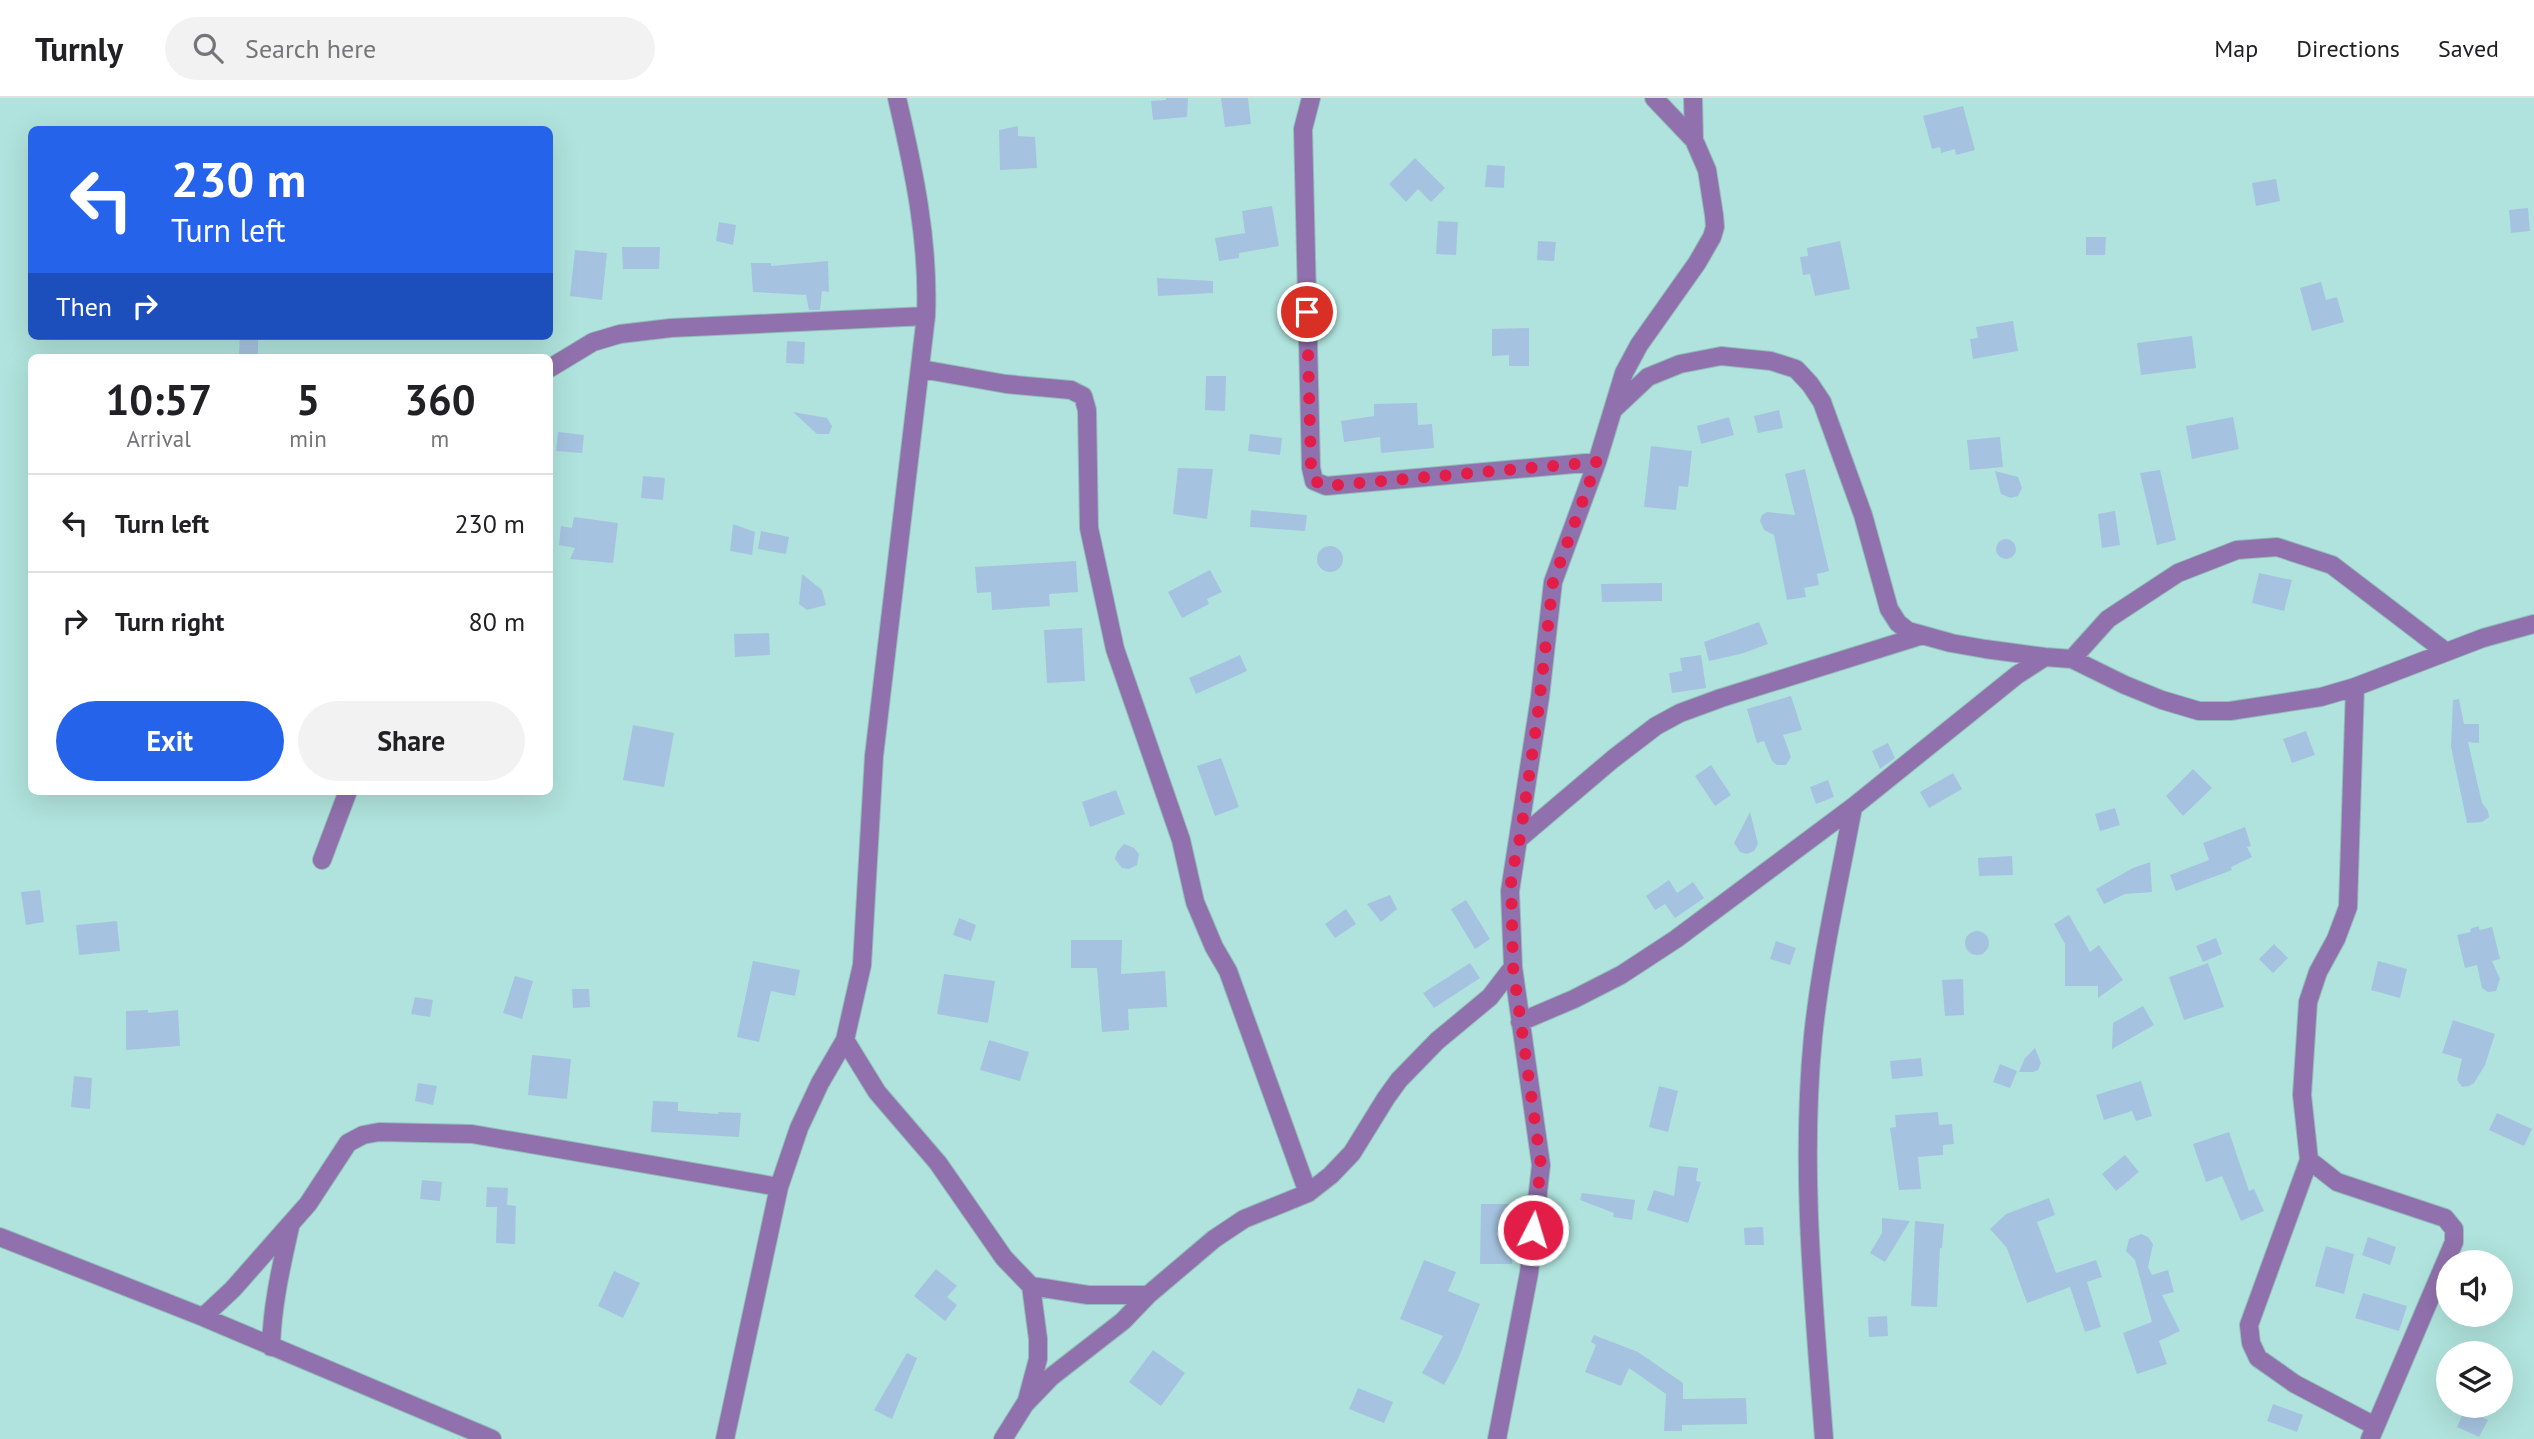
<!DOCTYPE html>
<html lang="en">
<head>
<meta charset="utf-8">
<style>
  body { margin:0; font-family:"PT Sans",sans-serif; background:#f2f2f2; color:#202124; height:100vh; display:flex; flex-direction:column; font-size:26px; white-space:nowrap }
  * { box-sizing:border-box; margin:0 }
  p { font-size:23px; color:#757577 }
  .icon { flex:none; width:38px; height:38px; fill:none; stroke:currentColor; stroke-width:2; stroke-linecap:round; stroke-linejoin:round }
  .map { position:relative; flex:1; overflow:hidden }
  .drawer { position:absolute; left:28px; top:256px; width:525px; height:441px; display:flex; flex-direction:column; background:#fff; border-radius:10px; box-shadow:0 7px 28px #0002 }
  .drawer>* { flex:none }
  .guide { position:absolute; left:28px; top:28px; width:525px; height:214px; border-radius:10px; box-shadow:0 7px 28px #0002; background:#2563eb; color:#fff; overflow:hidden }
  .controls { position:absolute; left:2436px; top:1152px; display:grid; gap:14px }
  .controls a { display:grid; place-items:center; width:77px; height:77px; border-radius:50%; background:#fff; box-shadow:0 7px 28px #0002; font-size:35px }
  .pin { position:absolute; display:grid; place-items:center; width:60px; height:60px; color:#fff; margin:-30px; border:4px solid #fff; border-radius:50%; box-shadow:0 2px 7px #0007 }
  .me { position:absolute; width:77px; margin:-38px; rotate:5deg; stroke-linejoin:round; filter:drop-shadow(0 0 5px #0008) }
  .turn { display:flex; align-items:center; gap:24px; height:147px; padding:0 28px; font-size:32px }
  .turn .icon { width:91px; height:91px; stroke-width:2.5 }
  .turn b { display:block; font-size:49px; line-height:60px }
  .then { display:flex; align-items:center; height:66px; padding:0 28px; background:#0003; gap:14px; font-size:26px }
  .eta { display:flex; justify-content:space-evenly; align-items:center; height:119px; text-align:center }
  .eta b { font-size:42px; font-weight:600; line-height:49px }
  .primary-button { display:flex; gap:14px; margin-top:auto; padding:14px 28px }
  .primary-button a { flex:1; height:80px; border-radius:42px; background:#2563eb; color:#fff; font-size:28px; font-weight:600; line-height:80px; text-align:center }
  .primary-button a+a { background:#f2f2f2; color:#202124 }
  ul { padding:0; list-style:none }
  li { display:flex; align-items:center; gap:21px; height:98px; padding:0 28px; border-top:2px solid #e0e0e0 }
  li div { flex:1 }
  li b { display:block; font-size:26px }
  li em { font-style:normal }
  header { display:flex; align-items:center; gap:42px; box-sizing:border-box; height:98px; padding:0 35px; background:#fff; border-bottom:2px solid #e0e0e0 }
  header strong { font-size:33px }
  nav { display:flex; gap:38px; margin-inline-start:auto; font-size:24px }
  .search { width:490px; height:63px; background:#f2f2f2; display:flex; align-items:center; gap:18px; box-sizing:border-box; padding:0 24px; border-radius:38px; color:#757577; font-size:26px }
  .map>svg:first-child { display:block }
</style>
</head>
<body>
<header>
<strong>Turnly</strong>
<div class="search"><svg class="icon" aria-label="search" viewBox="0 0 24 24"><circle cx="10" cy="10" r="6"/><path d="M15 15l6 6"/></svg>Search here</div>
<nav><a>Map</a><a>Directions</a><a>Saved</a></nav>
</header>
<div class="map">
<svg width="2534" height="1341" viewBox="0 0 2534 1341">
  <rect width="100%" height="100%" fill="#b0e3dd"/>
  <path fill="#a5c3e0" d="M1166 0H1188L1187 19 1153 22 1151 3 1166 2Z
    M1221 0H1248L1251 26 1225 29Z
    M1963 8 1975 52 1956 57 1955 51 1941 55 1940 49 1932 51 1923 18Z
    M1018 28V38L1035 39 1037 70 1000 72 999 32Z
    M1415 60 1445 90 1431 104 1418 91 1406 104 1389 86Z
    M1487 67 1505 68 1504 90 1485 89Z
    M2276 81 2280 103 2256 108 2252 85Z
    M1272 108 1279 148 1239 155V160L1219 163 1215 140 1245 135 1242 113Z
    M2528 110 2530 133 2511 135 2509 112Z
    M1438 123 1458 124 1456 157 1436 156Z
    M719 124 736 127 733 147 716 143Z
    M2086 139H2106L2105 157H2086Z
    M1538 143 1556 144 1554 163 1537 162Z
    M1840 143 1850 191 1815 198 1810 176 1803 177 1800 159 1808 158 1807 150Z
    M622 149H660L659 171H623Z
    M575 152 607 155 602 202 570 198Z
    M828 163 829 194 822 193 820 212H809L806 197 753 194 751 165H771V168Z
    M1157 180 1213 183V195L1158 198Z
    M2321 184 2326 202 2337 199 2344 224 2312 233 2300 190Z
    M2013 223 2018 253 1973 261 1970 241 1978 240 1976 229Z
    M1529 230V268H1509V257L1492 258V231Z
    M240 238H258V256H239Z
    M2192 238 2196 270 2141 277 2137 245Z
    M787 243 805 244 804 266 786 265Z
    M1206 278H1226L1225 313 1205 312Z
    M1417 305 1418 327 1432 326 1434 350 1381 355 1380 339 1344 344 1341 323 1374 318V306Z
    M1779 312 1783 330 1758 335 1754 318Z
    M793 314 827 320 832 328 829 336H817Z
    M1729 319 1734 337 1701 346 1697 328Z
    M2233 319 2239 351 2192 361 2186 328Z
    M558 334 584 337 582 355 556 353Z
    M1250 336 1282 340 1280 357 1248 353Z
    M2000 339 2003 369 1970 372 1967 342Z
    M1651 348 1692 353 1688 389 1679 388 1676 412 1644 409Z
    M1178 370 1213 371 1207 421 1173 416Z
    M1805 371 1829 473 1817 476 1819 487 1804 490 1806 499 1787 502 1774 437 1764 432 1760 423 1762 417 1767 414 1795 417 1785 376Z
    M2160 372 2176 442 2157 447 2140 375Z
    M1995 373 2018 379 2022 390 2018 398 2011 400 2001 396Z
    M643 378 665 380 663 402 641 400Z
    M1251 412 1307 417 1305 433 1250 429Z
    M2115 413 2120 447 2102 450 2098 416Z
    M574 419 618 425 613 465 570 461 575 450 559 447 561 428 572 430Z
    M733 426 755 434 752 457 730 453Z
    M761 433 789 439 786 456 758 451Z
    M1996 451a10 10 0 1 1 20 0a10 10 0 1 1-20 0Z
    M1317 461a13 13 0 1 1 26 0a13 13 0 1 1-26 0Z
    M1076 463 1078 494 1049 496 1050 508 992 512 991 494 977 495 975 469Z
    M1210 472 1222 494 1207 501 1209 506 1182 520 1168 494Z
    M2259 475 2292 482 2284 513 2252 505Z
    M802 476 822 492 826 507 807 512 799 506Z
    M1662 485V503L1602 504 1601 486Z
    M1759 524 1768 546 1744 555 1709 563 1704 544Z
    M1082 530 1085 583 1047 585 1044 532Z
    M769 535 770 557 735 559 734 536Z
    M1240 557 1247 573 1196 596 1189 580Z
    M1701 557 1706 590 1672 595 1669 575 1682 573 1680 560Z
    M1791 598 1802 632 1783 637 1791 659 1786 667H1777L1772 663 1764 643 1757 645 1747 611Z
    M2459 601 2464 626H2479V645L2468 644 2482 705 2488 713 2489 719 2482 724 2467 725 2451 649 2453 602Z
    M633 627 674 635 664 689 623 682Z
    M2306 633 2315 657 2292 665 2283 641Z
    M1888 645 1895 660 1880 671 1872 653Z
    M1221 660 1239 709 1215 718 1197 668Z
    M1711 667 1731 697 1715 708 1695 678Z
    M2193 671 2212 690 2183 718 2166 698Z
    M1953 675 1962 691 1929 710 1920 694Z
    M1828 682 1834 699 1816 706 1810 689Z
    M1116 692 1125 716 1090 729 1082 704Z
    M2115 710 2120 727 2100 733 2095 716Z
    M1750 714 1758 746 1754 753 1747 756 1740 754 1734 745Z
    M2245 729 2251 748 2247 749 2252 759 2231 769 2232 772 2176 793 2170 777 2209 762 2203 745Z
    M1124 746 1134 750 1139 756 1137 767 1129 771 1122 770 1115 761 1117 754Z
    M2012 758 2013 777 1979 778 1978 760Z
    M2150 764 2152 794 2125 796 2104 806 2096 791 2133 770Z
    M1669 782 1677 795 1693 784 1704 800 1675 820 1665 806 1655 812 1646 798Z
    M40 792 44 824 26 827 21 794Z
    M1390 797 1397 811 1381 824 1367 806Z
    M1466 802 1490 841 1475 851 1451 811Z
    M1346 811 1356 826 1335 840 1325 826Z
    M2069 817 2090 854 2099 847 2123 882 2098 900V888H2065V846L2054 826Z
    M959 820 976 827 971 843 953 837Z
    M117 823 120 853 79 857 76 827Z
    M2478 828 2480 832 2492 829 2500 861 2492 863 2500 881 2496 893 2488 894 2482 890 2477 867 2465 870 2457 837 2471 834 2470 831Z
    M1965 845a12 12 0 1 1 24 0a12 12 0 1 1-24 0Z
    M2216 840 2222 856 2203 864 2196 848Z
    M1071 842H1122L1121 876 1165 873 1167 909 1128 911 1129 932 1102 934 1097 870H1071Z
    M1776 843 1796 850 1790 867 1770 861Z
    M2274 846 2288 860 2273 875 2259 861Z
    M753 863 800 872 795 898 771 893 759 944 737 939Z
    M2378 863 2407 871 2400 900 2371 892Z
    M1470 865 1480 880 1434 910 1423 895Z
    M2208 865 2224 909 2184 922 2169 879Z
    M944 876 995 883 988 925 937 916Z
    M515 878 533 883 522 921 503 915Z
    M1963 881 1964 917 1945 918 1942 882Z
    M572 891H589L590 909 573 910Z
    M415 899 433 902 430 919 411 916Z
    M2143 908 2154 927 2112 951 2113 925Z
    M148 912V915L178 912 180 948 126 952V913Z
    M2453 922 2495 936 2485 967 2474 985 2469 988 2462 989 2457 982 2462 961 2442 955Z
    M989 942 1029 954 1020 983 980 972Z
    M2035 950 2041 965 2038 972 2033 974H2019L2025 960Z
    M532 957 571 961 567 1001 528 997Z
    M1921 960 1923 978 1892 981 1890 963Z
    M2000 966 2017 973 2010 990 1993 984Z
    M74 978 92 980 90 1011 71 1009Z
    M2141 983 2152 1018 2136 1023 2132 1013 2104 1022 2096 997Z
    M418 985 437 988 433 1007 415 1003Z
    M1659 988 1678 993 1668 1034 1649 1029Z
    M653 1003 678 1004V1013L718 1016V1014L741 1015 739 1039 651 1034Z
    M1938 1014 1939 1027 1952 1026 1954 1046 1943 1047V1057L1918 1059 1921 1091 1899 1092 1890 1030 1896 1029 1895 1017Z
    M2497 1015 2532 1031 2524 1048 2489 1032Z
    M2229 1034 2249 1093 2254 1091 2264 1113 2241 1123 2222 1078 2206 1084 2193 1046Z
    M2125 1057 2139 1074 2116 1093 2102 1076Z
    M1678 1068 1698 1070 1696 1083 1701 1084 1688 1125 1647 1112 1654 1092 1674 1098Z
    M422 1082 442 1084 440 1103 420 1101Z
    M487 1089 508 1090 507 1107 516 1108 515 1146 496 1145 497 1109H486Z
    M1582 1095 1635 1102 1632 1122 1613 1119 1614 1115 1580 1102Z
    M2049 1100 2055 1117 2037 1124 2056 1175 2096 1162 2102 1179 2087 1184 2101 1229 2085 1234 2070 1189 2027 1205 2007 1150 1990 1131 2006 1116Z
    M1481 1106H1513L1512 1166H1480Z
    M1882 1120 1910 1123 1885 1164 1870 1155 1882 1135Z
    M1915 1123 1944 1126 1942 1150H1940L1937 1209 1911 1208Z
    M1763 1129 1764 1147H1745L1744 1130Z
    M2141 1136 2148 1139 2153 1146 2148 1169 2152 1177 2168 1172 2174 1194 2162 1197 2180 1233 2159 1243 2167 1266 2137 1276 2123 1235 2152 1224 2135 1162 2126 1153 2129 1141Z
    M2368 1139 2396 1149 2390 1167 2362 1157Z
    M2326 1148 2354 1156 2344 1196 2315 1188Z
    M1424 1162 1456 1174 1448 1193 1480 1206 1459 1259 1444 1287 1422 1275 1443 1238 1400 1221Z
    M936 1171 957 1188 947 1199 957 1207 945 1223 914 1198Z
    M614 1173 640 1185 623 1220 598 1208Z
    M2363 1195 2407 1208 2399 1233 2355 1220Z
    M1887 1218 1888 1238 1869 1239 1868 1219Z
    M1594 1237 1638 1254 1683 1285V1301L1746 1300 1747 1326 1682 1327V1333H1664L1666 1296 1629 1270 1621 1288 1585 1274 1596 1247 1591 1244Z
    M1153 1252 1185 1275 1161 1308 1129 1284Z
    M907 1255 917 1260 892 1321 874 1312Z
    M1358 1290 1393 1304 1384 1325 1349 1311Z
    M2273 1306 2303 1317 2297 1334 2267 1323Z
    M2465 1311 2488 1322 2479 1339 2457 1329Z"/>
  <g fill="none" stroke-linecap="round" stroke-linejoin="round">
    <g stroke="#91beb9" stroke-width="20">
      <path id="minor" d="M1311 0 1303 31 1311 370 1314 383 1326 388 1597 364
        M1654 0 1694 42
        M550 270 593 244 620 236 671 230 926 218
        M921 271 1006 286 1071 292 1083 298 1087 312 1089 430 1115 551 1181 742 1195 804 1214 849 1228 873 1308 1095
        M1614 311 1648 279 1680 266 1721 258 1771 263 1796 271 1810 286 1822 304 1863 417 1889 511 1898 525 1908 533 1951 545 1985 551 2045 559 2072 561 2125 587 2162 602 2199 613H2230L2321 599 2355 589 2483 540 2534 526
        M2072 561 2108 521 2178 475 2237 452 2277 449 2332 467 2446 554
        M2355 589 2348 809 2336 841 2318 874 2308 904 2302 997 2309 1062 2337 1084 2445 1120 2454 1131V1144L2370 1341
        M1520 740 1613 661 1656 628 1680 615 1721 600 1923 537
        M322 762 348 693
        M1520 924 1574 901 1621 877 1676 841 1853 709 2017 577 2045 559
        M845 942 877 994 938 1065 1004 1160 1031 1188 1088 1197H1148
        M2309 1062 2249 1227 2251 1245 2258 1260 2295 1286 2375 1328
        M0 1139 203 1219 492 1341
        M203 1219 233 1191 308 1106 348 1045 363 1037 379 1034 472 1036 779 1089
        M271 1249C272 1208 281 1169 290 1129
        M1027 1302 1038 1261V1241L1031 1188
        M725 1341 779 1089 799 1030 820 985 845 942 862 867 874 658 926 218C929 143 914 73 897 0
        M1003 1341 1025 1306 1051 1279 1123 1223 1148 1197 1214 1141 1244 1121 1308 1095 1331 1077 1352 1055 1386 1000 1399 982 1437 943 1490 899 1513 869
        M1497 1341 1529 1175 1541 1067 1513 869 1510 793 1540 599 1553 484 1597 364 1624 275 1639 247 1697 165 1712 139 1715 129 1714 117 1707 72 1694 42 1693 0
        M1824 1341C1814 1207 1800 1073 1813 939 1821 861 1839 785 1853 709"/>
    </g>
    <use href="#minor" stroke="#9171ad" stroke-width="18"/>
  </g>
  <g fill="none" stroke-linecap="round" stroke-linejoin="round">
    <path stroke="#e11d48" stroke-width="12" stroke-dasharray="0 21.6" d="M1307 214 1311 370 1314 383 1326 388 1597 364 1553 484 1537 623 1520 740 1511 779 1513 869 1541 1067 1533 1132"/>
  </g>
</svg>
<div class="controls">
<a><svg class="icon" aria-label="sound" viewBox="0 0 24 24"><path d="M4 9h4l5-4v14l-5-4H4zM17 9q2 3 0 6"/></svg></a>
<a><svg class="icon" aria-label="layers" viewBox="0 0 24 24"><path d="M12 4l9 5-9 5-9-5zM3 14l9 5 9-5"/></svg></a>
</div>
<div class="pin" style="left:1307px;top:214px;background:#d93025"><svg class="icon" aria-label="arrive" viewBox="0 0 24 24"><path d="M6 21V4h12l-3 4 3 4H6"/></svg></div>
<svg class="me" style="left:1533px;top:1132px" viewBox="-20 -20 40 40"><circle r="17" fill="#e11d48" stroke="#fff" stroke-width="3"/><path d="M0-11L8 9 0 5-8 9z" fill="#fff"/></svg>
<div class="guide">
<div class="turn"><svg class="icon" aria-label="left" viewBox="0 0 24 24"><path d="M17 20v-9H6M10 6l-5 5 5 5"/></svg><div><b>230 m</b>Turn left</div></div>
<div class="then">Then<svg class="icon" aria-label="right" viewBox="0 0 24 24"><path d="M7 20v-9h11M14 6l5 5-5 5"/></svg></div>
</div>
<section class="drawer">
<div class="eta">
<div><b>10:57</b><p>Arrival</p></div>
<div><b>5</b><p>min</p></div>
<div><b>360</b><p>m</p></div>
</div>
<ul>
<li><svg class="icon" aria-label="left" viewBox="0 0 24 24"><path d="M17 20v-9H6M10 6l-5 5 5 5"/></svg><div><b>Turn left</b></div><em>230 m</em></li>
<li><svg class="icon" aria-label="right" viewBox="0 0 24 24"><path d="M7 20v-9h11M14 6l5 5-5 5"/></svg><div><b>Turn right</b></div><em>80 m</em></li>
</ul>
<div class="primary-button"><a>Exit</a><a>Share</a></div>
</section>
</div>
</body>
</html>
